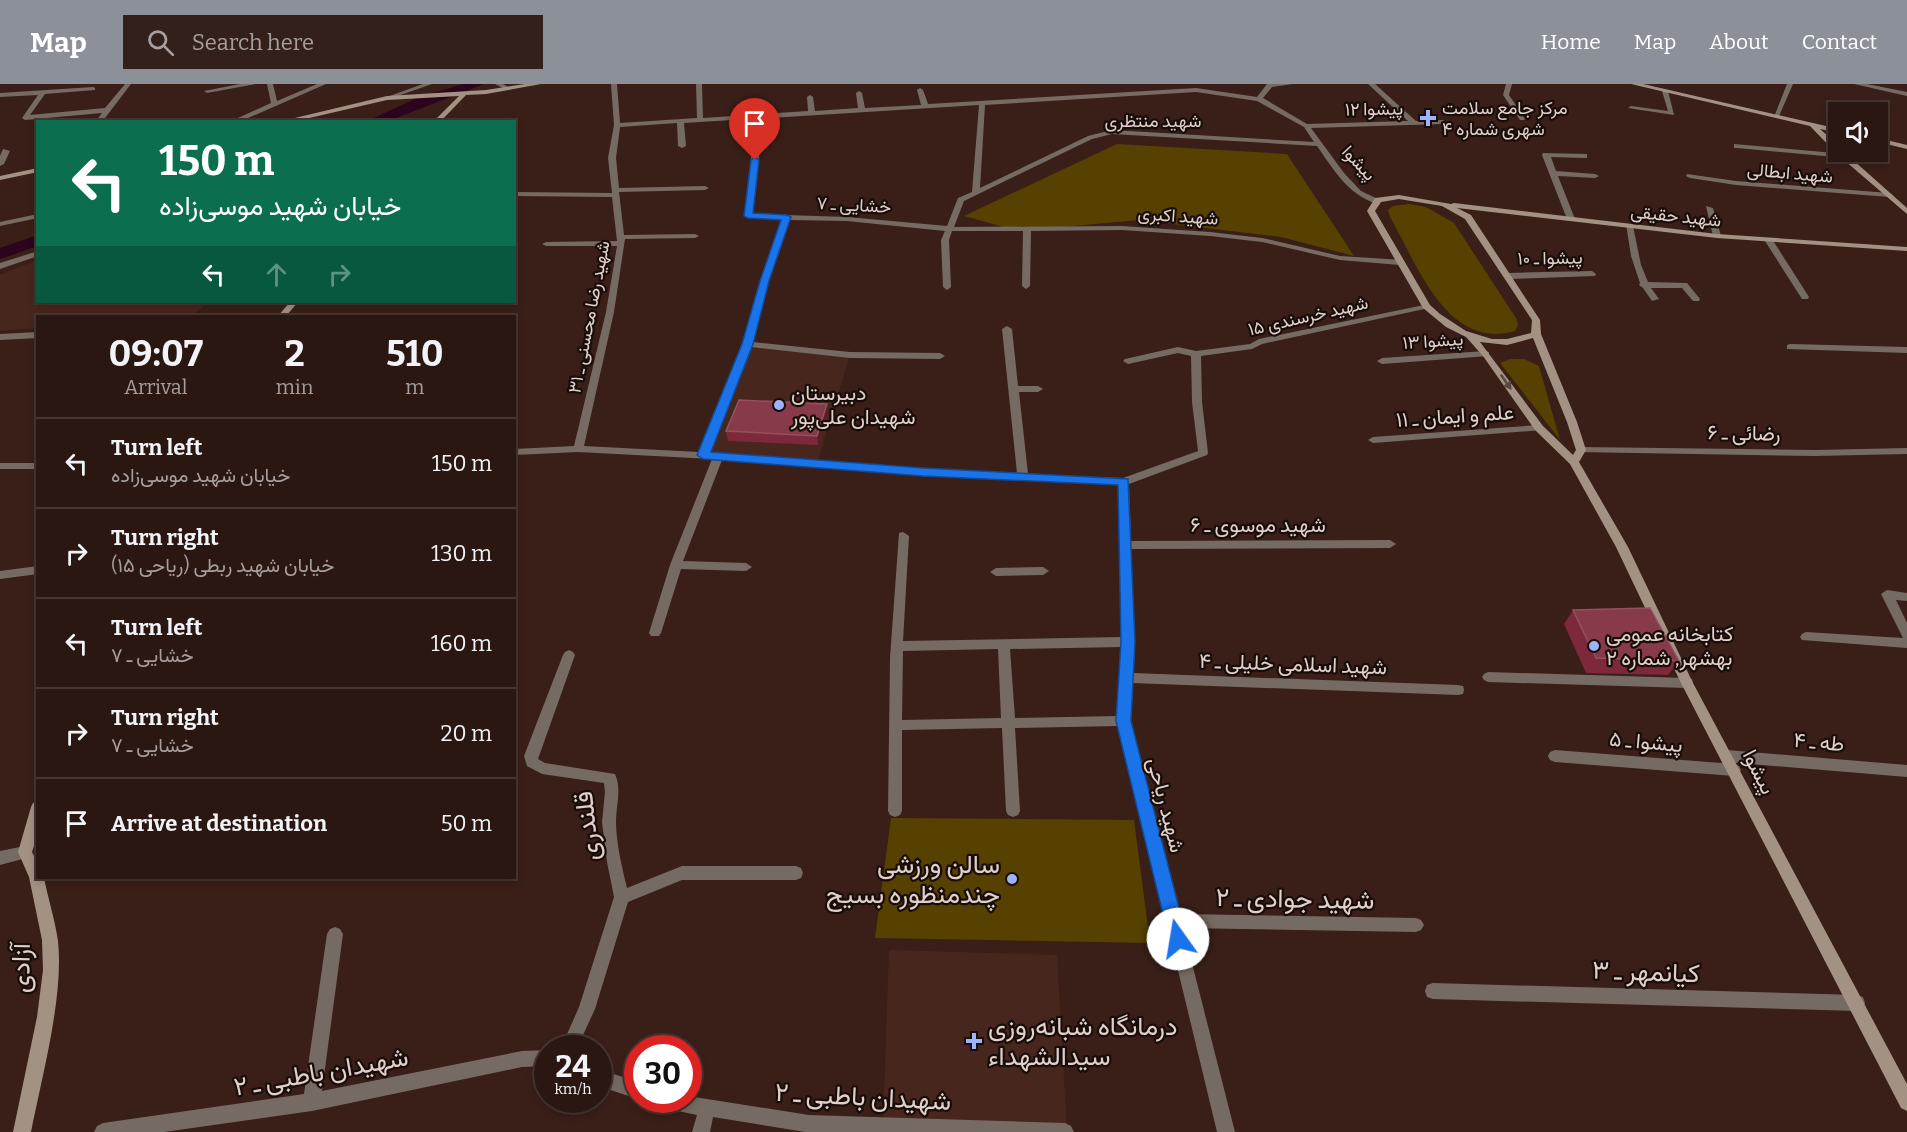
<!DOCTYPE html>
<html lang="en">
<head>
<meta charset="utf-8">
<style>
  body { margin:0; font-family:Bitter,Vazirmatn,serif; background:#33201b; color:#f1f3f6; height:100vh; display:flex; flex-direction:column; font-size:22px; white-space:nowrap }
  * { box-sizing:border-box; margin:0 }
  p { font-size:20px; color:#a69f9f }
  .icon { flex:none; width:33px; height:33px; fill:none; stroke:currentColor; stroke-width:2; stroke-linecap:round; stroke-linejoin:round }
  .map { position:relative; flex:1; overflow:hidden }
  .side { position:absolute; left:36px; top:231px; width:480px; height:564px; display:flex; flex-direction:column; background:#2b1712; border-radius:0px; box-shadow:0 3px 9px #0003,0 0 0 2px #473632 }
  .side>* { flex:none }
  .banner { position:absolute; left:36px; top:36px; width:480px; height:183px; border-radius:0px; box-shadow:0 3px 9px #0003,0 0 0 2px #473632; background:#0b6e4f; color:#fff; overflow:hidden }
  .buttons { position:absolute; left:1828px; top:18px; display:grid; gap:12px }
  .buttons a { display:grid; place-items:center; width:60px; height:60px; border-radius:0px; background:#2b1712; box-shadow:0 3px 9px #0003,0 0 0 2px #473632; font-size:30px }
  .speed { position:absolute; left:534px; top:951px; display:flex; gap:12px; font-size:30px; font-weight:700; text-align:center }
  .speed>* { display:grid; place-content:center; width:78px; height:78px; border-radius:50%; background:#2b1712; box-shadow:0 3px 9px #0003,0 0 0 2px #473632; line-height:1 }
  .speed small { font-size:15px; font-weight:400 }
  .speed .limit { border:9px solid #d22; background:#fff; color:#111 }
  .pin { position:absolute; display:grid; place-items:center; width:51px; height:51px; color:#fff; margin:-62px -26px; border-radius:50% 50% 50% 0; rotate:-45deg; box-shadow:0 0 6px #0007 }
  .pin .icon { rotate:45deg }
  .me { position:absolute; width:66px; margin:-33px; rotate:347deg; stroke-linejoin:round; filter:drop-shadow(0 0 4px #0008) }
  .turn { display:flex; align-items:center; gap:21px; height:126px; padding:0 24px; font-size:27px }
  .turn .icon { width:78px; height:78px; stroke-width:2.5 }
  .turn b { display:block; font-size:42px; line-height:51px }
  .lanes { display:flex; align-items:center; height:57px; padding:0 24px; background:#0003; justify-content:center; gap:30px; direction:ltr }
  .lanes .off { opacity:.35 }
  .eta { display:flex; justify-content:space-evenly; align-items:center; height:102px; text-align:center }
  .eta b { font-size:36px; font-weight:700; line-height:42px }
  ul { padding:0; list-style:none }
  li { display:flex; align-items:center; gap:18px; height:90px; padding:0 24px; border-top:2px solid #473632 }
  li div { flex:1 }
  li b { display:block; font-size:22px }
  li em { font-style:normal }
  header { display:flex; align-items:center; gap:36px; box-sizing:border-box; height:84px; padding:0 30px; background:#8c9099; color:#fff }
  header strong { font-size:28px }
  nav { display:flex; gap:33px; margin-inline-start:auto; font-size:21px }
  .search { width:420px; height:54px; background:#33201b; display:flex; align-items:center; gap:15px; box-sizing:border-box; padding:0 21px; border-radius:0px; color:#a69f9f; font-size:22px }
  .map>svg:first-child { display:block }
</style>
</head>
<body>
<header>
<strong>Map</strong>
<div class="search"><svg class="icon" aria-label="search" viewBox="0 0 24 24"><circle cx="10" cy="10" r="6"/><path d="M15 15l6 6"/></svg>Search here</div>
<nav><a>Home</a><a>Map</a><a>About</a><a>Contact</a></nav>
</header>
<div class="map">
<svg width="1907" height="1048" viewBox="0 0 1907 1048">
  <rect width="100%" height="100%" fill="#391f18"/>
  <path fill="#47261e" d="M37 176 38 218H209L191 232H38L37 244 0 247V191Z
    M748 260 850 271 817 379 703 371Z
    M889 866 1057 871 1067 1048 883 1042Z"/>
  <path fill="#564100" d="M1117 60 1287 70 1354 172 1281 153 1139 136 1018 147 964 132Z
    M1409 120 1426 123 1454 139 1516 234 1518 241 1515 247C1447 267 1417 180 1390 133L1388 126 1393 122Z
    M1510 275H1524L1539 282 1560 356 1500 279Z
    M891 734 1134 736 1150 859 875 854Z"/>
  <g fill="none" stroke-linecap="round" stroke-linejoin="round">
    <path fill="#2c041d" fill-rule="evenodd" d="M463 0H484L386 38H365L417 14Z
      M38 151V162L0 175V164Z"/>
    <path fill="#766b62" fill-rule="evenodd" d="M125 0H131L102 38H95L102 29 25 36 22 34 38 11 0 13V9L93 3 95 4V6L45 10 30 31 105 24Z
      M240 0H256L207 9 204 7Z
      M267 0H273L277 17 317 0H326L239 38H229L271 19Z
      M423 0H432L389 15 384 14Z
      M495 0H503L512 5 507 6Z
      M611 0H617L620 39 697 34 696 0H702L703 34 808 27 807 13 810 11 813 13 815 27 858 24 856 9 859 7 862 9 865 24 921 21 917 6 920 4 923 6 928 20 1196 4 1257 13 1267 0H1293L1272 3 1263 14 1307 40 1408 37 1368 0H1375L1416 37 1443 36 1446 38 1443 40 1311 44 1344 89 1361 107 1380 116V120H1377C1347 110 1334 86 1317 62L1112 50 1092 55 964 117 954 143 1122 142 1210 148 1262 154 1340 172 1403 176V180L1400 181 1340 176 1262 158 1210 152 1122 146 1031 147 1030 202 1026 205 1022 202 1023 147H952L949 156 951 203 947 206 943 203 941 156 945 147 847 137 790 136 769 197 753 258 850 268 940 269 945 272 940 275 850 274 751 263 709 368 923 385 1017 389 1002 245 1007 242 1012 245 1018 302H1038L1043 305 1038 308H1019L1028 390 1123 394 1198 367 1192 318 1191 272 1178 269 1128 280 1123 277 1125 275 1178 263 1196 267 1250 260 1259 255 1429 220V224L1262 260 1252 265 1201 272 1202 318 1208 369 1207 371 1129 400 1131 457 1390 456 1396 460 1390 464 1131 465 1134 558 1133 589 1458 601 1463 602 1464 606 1463 610 1458 611 1132 599 1131 637 1180 830 1416 834 1421 836 1424 841 1421 846 1416 848 1183 844 1235 1048H1217L1119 642 1015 644 1020 727 1018 731 1013 733 1008 731 1006 727 1002 644 902 646V727L900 731 895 733 890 731 888 727 890 574 899 449 903 448 909 452 903 557 1122 553 1119 401 923 391 722 376 683 477 746 479 752 483 746 487 681 485 661 549 659 552H651L649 549 670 481 712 375 578 368 514 371V365L574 362 606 228 617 162H546L542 160 546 158 617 157 612 113 514 112V108L612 109 608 74 614 41ZM1196 8 1257 17 1304 43 1314 58 1112 46 1088 52 980 104 985 21ZM979 21 972 108 958 114 947 142 847 133 752 130 761 57 755 35ZM748 35 753 57 744 132 748 134 782 135 761 197 743 260 699 368 584 362 614 228 625 155 695 154 699 152 695 150 624 151 619 108 705 106 709 104 705 102 619 104 616 74 620 43 677 39 678 62 682 64 686 62 684 39ZM1122 563 1118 632 1015 634 1010 565ZM998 565 1001 634 902 636 903 567Z
      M1506 0H1512L1509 11 1525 35 1524 36H1520L1503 11Z
      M1787 0H1793L1779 32 1774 33Z
      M1854 0H1867L1907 8V12Z
      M1665 5 1668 7 1674 31 1628 24 1631 22 1668 27 1662 7Z
      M1734 60 1846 70 1850 72 1846 74 1737 64H1734Z
      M3 65 10 67 4 80 0 82V72Z
      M1543 69 1587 70V74H1584L1551 73 1556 87 1595 90 1599 92 1595 94 1558 92 1575 135 1574 137 1567 135 1542 71Z
      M1687 90 1736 97 1889 109 1893 111 1889 113 1736 101 1690 94 1686 92Z
      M1706 122 1713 124 1721 152 1720 154 1713 152Z
      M38 130V134L0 142V138Z
      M1626 140 1633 142 1641 181 1648 198 1687 199 1700 215 1699 217H1693L1682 204H1651L1659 215 1652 217 1643 204 1639 201 1640 199 1631 172Z
      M1766 155H1772L1809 213 1808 215H1802L1765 157Z
      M38 167V172L0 185V179Z
      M1592 187 1596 190 1595 192 1508 195 1504 192 1508 189Z
      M38 248V254L0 256V250Z
      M1790 260 1907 263V269L1787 265V261Z
      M1486 267 1489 268V272L1382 280 1377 277 1382 274Z
      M1539 341 1544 344 1543 346 1373 359 1368 356 1373 353Z
      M1581 363 1815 366 1907 364V370L1815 372 1577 368 1576 366 1577 364Z
      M0 379H38V385H0Z
      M38 482V490L0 495V487Z
      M1043 483 1049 487 1043 491 996 492 990 488 996 484Z
      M1887 506 1907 509V517L1896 516 1907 539V564L1802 556 1800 553 1802 550 1806 548 1903 554 1881 510Z
      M569 566 573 568 575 571 538 675 545 679 615 690C622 705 616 721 616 737 616 759 622 783 627 804L682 782H796L801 784 803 789 801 794 796 796H682L628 818 595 925 577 964H561L579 923 614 813 607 778 602 738 605 708 604 699 542 690 527 682 524 672 563 571 565 568Z
      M1488 588 1687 594 1692 595 1693 599 1692 603 1687 604 1488 598 1484 596 1482 593 1484 590Z
      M1555 666 1734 680 1739 682 1741 686 1739 690 1734 692 1555 678 1550 676 1548 672 1550 668Z
      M1727 666 1907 681V693L1727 678 1722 676 1720 672 1722 668Z
      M25 762 30 763 32 768 30 773 0 781V767Z
      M335 843 340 845 343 850 322 1007 522 967 548 966V982L522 983 312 1027 164 1048H94L97 1042 103 1039 304 1010 327 850 330 845Z
      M1433 899 1857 911 1863 913 1865 919 1863 925 1857 927 1433 915 1427 913 1425 907 1427 901Z
      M598 985 638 998V1015L598 1002Z
      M688 1012 809 1031 1065 1039 1071 1042 1074 1048H805L713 1033 710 1048H692L697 1031 654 1022 651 1016H688Z"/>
    <path fill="#a39284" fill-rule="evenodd" d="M525 0H541L486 10 466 11 440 38H433L459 12 387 16 292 38H278L387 12 486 6Z
      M1631 0H1643L1839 45V49L1820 45 1839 62V68H1844L1907 124V130L1837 70 1810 42Z
      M1878 54 1907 61V65L1878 58Z
      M38 84V88L0 96V92Z
      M1399 111 1451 120 1454 119 1717 150 1907 163V167L1717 154 1457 124 1471 131 1540 236 1541 250 1577 338 1586 366 1579 378 1628 463 1693 599 1907 1000V1027L1901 1024 1681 599 1616 463 1570 380 1535 346 1483 272 1466 253 1446 243 1423 224 1367 127 1375 114ZM1399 115 1442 122 1465 135 1532 236 1531 249 1507 255H1492L1466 247 1440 230 1430 221 1375 127 1381 118ZM1533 254 1567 338 1576 366 1573 371 1543 342 1480 258 1507 261Z
      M290 218H298L286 232H278Z
      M38 717V750L32 768 38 780V794H44C48 814 55 836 58 857 64 912 42 992 31 1048H13L37 933 43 886 42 856 29 793 18 768 31 723 33 719Z"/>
  </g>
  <path fill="#7d283b" d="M828 330 818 361 728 357 726 347Z
    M1573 526 1679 577 1668 591 1586 589 1564 540Z"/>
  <path fill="#5d1d26" d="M827 320 828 330 818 361 817 352Z"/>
  <path fill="#873a4a" stroke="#95515e" stroke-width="1.5" d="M739 316 827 320 817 352 726 347Z
    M1650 524 1679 577 1596 574 1573 526Z"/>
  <defs><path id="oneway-solid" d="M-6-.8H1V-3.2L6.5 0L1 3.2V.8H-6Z" transform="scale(1.5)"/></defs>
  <use fill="#574940" href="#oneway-solid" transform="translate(1506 298) rotate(55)"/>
  <path fill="#1a73e8" stroke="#114b97" stroke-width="1.5" d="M755 73 759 76 753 129 787 131 791 133 769 197 753 260 711 368 923 384 1128 395 1135 558 1131 637 1187 855 1184 861 1178 864 1172 861 1169 855 1116 637 1121 558 1118 401 923 392 703 375 697 371 742 260 760 197 781 136 748 134 744 132 751 76Z"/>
  <g fill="#9db4fd" stroke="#180d09" stroke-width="2">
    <path d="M1425 25h6v6h6v6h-6v6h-6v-6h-6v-6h6z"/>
    <circle cx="779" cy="321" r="6"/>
    <circle cx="1594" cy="562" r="6"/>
    <circle cx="1012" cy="795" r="6"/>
    <path d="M971 948h6v6h6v6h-6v6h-6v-6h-6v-6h6z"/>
  </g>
  <g text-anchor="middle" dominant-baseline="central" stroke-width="4.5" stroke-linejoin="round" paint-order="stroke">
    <g font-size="18" fill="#e1cfca" stroke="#180d09" text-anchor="start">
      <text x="1442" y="24">مرکز جامع سلامت<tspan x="1442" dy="21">شهری شماره ۴</tspan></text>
    </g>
    <g font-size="18" fill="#e1cfca" stroke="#180d09">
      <text transform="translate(1374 25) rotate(-1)">پیشوا ۱۲</text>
      <text x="1153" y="37">شهید منتظری</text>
      <text transform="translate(1359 79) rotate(47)">پیشوا</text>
      <text transform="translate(1790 89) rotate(5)">شهید ابطالی</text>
      <text transform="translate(854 121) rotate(3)">خشایی ـ ۷</text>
      <text transform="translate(1178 132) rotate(4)">شهید اکبری</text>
      <text transform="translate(1676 132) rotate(6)">شهید حقیقی</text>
      <text transform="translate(1550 174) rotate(-1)">پیشوا ـ ۱۰</text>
      <text transform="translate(1308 232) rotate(-13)">شهید خرسندی ۱۵</text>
      <text transform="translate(589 233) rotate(-79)">شهید رضا محسنی ـ ۳۱</text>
      <text transform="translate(1433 257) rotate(-4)">پیشوا ۱۳</text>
    </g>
    <g font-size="21" fill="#e1cfca" stroke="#180d09" text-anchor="start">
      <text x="791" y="309">دبیرستان<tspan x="791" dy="24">شهیدان علی‌پور</tspan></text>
      <text x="1606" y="550">کتابخانه عمومی<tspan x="1606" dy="24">بهشهر, شماره ۲</tspan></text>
    </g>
    <g font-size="21" fill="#e1cfca" stroke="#180d09">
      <text transform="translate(1455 332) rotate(-4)">علم و ایمان ـ ۱۱</text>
      <text transform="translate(1744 349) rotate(1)">رضائی ـ ۶</text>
      <text x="1258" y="441">شهید موسوی ـ ۶</text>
      <text transform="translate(1293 580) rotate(2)">شهید اسلامی خلیلی ـ ۴</text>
      <text transform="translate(1646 658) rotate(5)">پیشوا ـ ۵</text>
      <text transform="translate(1819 658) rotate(5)">طه ـ ۴</text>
      <text transform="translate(1759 688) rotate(63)">پیشوا</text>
      <text transform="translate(1166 721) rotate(76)">شهید ریاحی</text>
    </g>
    <g font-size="26" fill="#e1cfca" stroke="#180d09">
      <text transform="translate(587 742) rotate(-96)">قلندری</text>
      <text transform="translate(1295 815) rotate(1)">شهید جوادی ـ ۲</text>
      <text transform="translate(21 884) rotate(-89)">آزادی</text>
      <text transform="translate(1646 888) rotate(2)">کیانمهر ـ ۳</text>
      <text transform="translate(321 988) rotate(-10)">شهیدان باطبی ـ ۲</text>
      <text transform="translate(863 1013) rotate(3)">شهیدان باطبی ـ ۲</text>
    </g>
    <g font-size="26" fill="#e1cfca" stroke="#180d09" text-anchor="end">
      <text x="1000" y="780">سالن ورزشی<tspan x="1000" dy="30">چندمنظوره بسیج</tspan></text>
      <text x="988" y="942" text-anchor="start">درمانگاه شبانه‌روزی<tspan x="988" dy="30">سیدالشهداء</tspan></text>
    </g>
  </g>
</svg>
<div class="buttons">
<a><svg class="icon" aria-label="sound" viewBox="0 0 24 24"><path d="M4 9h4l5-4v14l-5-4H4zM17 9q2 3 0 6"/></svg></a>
</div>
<div class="speed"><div>24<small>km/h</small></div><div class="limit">30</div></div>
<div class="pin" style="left:755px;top:76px;background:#d93025"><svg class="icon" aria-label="arrive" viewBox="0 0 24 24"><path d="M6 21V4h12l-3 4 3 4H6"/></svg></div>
<svg class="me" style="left:1178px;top:855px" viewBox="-20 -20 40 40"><circle r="19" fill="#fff"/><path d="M0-13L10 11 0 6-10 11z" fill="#1a73e8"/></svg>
<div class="banner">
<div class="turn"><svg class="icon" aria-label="left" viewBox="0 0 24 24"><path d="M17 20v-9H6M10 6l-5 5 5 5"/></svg><div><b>150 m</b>خیابان شهید موسی‌زاده</div></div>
<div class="lanes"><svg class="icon" aria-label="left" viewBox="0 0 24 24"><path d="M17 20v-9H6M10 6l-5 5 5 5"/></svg><svg class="icon off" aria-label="ahead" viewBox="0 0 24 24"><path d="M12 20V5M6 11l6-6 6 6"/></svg><svg class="icon off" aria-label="right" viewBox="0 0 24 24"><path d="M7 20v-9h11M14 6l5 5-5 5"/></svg></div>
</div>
<section class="side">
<div class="eta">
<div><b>09:07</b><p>Arrival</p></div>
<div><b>2</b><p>min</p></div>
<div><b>510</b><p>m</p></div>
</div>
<ul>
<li><svg class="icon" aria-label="left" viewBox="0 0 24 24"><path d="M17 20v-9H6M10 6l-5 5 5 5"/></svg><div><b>Turn left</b><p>خیابان شهید موسی‌زاده</p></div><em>150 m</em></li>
<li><svg class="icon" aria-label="right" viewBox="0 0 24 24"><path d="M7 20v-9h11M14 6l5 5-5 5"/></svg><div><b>Turn right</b><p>خیابان شهید ربطی (ریاحی ۱۵)</p></div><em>130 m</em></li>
<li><svg class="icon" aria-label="left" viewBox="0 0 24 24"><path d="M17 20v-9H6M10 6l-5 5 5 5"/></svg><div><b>Turn left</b><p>خشایی ـ ۷</p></div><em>160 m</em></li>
<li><svg class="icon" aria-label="right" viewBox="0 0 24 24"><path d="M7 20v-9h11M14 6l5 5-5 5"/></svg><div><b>Turn right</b><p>خشایی ـ ۷</p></div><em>20 m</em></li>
<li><svg class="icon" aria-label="arrive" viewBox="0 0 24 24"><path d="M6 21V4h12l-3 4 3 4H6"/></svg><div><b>Arrive at destination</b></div><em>50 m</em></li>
</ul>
</section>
</div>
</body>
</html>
